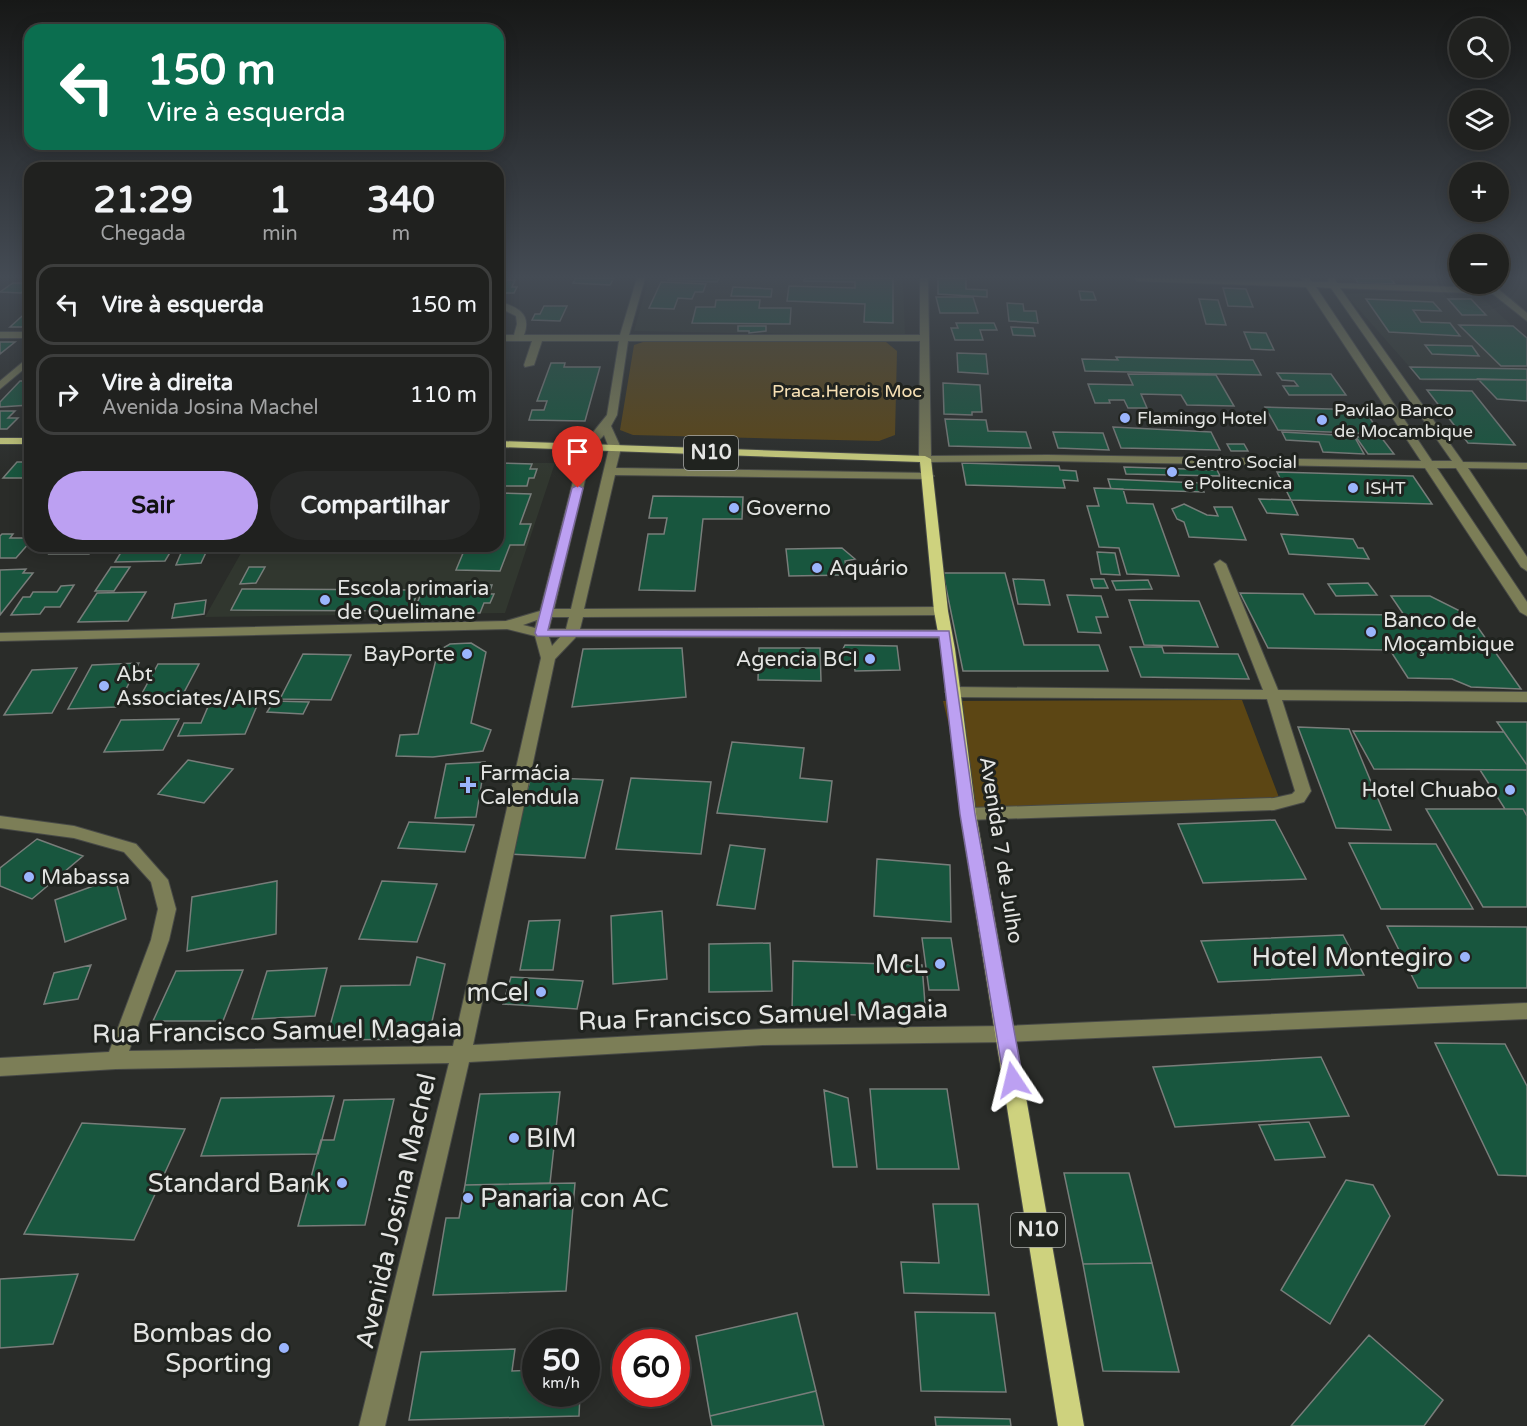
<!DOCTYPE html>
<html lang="pt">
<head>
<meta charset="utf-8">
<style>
  body { margin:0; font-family:"Varela Round",sans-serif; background:#282928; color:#f1f3f6; height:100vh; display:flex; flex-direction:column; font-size:22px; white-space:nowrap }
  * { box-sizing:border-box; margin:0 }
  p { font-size:20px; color:#a2a3a4 }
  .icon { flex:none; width:33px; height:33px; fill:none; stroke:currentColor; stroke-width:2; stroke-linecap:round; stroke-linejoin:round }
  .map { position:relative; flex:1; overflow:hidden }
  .panel { position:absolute; left:24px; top:162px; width:480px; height:390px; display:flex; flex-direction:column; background:#20211f; border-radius:18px; box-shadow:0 3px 15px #0003,0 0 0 2px #3d3e3d }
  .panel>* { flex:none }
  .banner { position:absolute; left:24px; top:24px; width:480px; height:126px; border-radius:18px; box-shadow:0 3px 15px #0003,0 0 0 2px #3d3e3d; background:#0b6e4f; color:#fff; overflow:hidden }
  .fabs { position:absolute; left:1449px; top:18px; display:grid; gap:12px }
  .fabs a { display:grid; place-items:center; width:60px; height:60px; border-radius:50%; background:#20211f; box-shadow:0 3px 15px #0003,0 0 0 2px #3d3e3d; font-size:30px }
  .speed { position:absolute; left:522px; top:1329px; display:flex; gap:12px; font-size:30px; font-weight:700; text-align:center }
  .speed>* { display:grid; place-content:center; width:78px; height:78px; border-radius:50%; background:#20211f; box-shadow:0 3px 15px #0003,0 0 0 2px #3d3e3d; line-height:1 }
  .speed small { font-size:15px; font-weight:400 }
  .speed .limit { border:9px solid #d22; background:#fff; color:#111 }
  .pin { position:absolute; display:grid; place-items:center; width:51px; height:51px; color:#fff; margin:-62px -26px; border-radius:50% 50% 50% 0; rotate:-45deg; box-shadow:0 0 6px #0007 }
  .pin .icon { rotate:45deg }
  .me { position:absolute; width:66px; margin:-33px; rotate:350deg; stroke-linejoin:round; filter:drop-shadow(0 0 4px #0008) }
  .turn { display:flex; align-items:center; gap:21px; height:126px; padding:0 24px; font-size:27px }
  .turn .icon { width:78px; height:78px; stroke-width:2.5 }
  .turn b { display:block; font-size:42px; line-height:51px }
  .eta { display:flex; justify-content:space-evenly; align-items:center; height:102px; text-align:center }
  .eta b { font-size:36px; font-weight:700; line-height:42px }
  .button { display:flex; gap:12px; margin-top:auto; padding:12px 24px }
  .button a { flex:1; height:69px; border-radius:36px; background:#bca0f2; color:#111; font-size:24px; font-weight:700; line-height:69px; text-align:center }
  .button a+a { background:#282928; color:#f1f3f6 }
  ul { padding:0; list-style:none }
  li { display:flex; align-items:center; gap:18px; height:81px; margin:0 12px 9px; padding:0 12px; border:3px solid #3d3e3d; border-radius:18px }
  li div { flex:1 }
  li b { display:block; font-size:22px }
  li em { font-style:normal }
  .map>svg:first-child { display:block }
</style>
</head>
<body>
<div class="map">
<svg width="1527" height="1426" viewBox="0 0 1527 1426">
  <rect width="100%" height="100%" fill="#2a2c29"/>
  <path fill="#31372f" d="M649 278H903L905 336 634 331Z
    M1476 292 1527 340V380L1422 381 1348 297 1330 294Z
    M498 463H555L505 613 205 617 245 546H498Z"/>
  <path fill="#5c4614" d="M649 340 886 342 897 351 895 435 879 441 633 435 620 430 634 345Z
    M1242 700 1283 808 969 809 943 701Z"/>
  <path fill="#18563e" stroke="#787d7a" stroke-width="1.5" d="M576 278H614L610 285 573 283Z
    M669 278H719L717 282 668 280Z
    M805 278H893V323L864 322 865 304 787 301 789 286 855 288V282L804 281Z
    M938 278H966V289L987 290V297L938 294Z
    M1355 278H1390L1395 284 1358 283Z
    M498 280H515L512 287H517L514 293H498Z
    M661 282 706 284 703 292H695L692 299 678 298 674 309 649 308Z
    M13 283H30V285L21 293 0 292Z
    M733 287 772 289 771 297 731 296Z
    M1223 288 1246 289 1253 307 1228 306Z
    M1079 291 1093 292 1096 300H1081Z
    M936 297H973L978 313H940Z
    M1199 299 1218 300 1226 325 1206 324Z
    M1366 299 1433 302 1441 311 1413 310 1421 322 1450 323 1460 336 1389 332Z
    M1448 299H1471L1486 315H1462Z
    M716 300H760L759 308H791L790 324 692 323 696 307H715Z
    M1007 303 1023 304 1024 311H1036L1038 323 1009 321Z
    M544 306H567L560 321 532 320 535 314H540Z
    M30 309V327H10Z
    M956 323H994L997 330H980L983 340H955L951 328H958Z
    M1459 325 1513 326 1527 338V366H1501Z
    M738 326H766V331L749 333V331H738Z
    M1011 327 1033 328 1035 336 1013 335Z
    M1244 332 1266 333 1274 350 1251 349Z
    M0 342H15L0 354Z
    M1425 345 1472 346 1479 356 1432 354Z
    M957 353 986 354 988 374 958 372Z
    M1116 357 1253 360 1261 375 1085 371 1082 359 1118 360Z
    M551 363H565L564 367H600L585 421 529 420 532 410H544L547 401H537Z
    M1410 367 1527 369V380L1420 379Z
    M1277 373 1331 374 1346 395H1289L1283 386H1298L1294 381 1282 380Z
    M1128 374 1216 375 1234 406 1187 405 1181 395 1141 394 1147 408H1128L1124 400H1109L1110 403H1095L1088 384 1133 385Z
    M1478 379 1527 380V401L1497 399Z
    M20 381H30V405L0 407V402Z
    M943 383 980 385 982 412H972V415L944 414Z
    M1427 390 1472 391 1515 445 1468 443Z
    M1265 407 1365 410 1380 434 1278 430Z
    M0 411H15L8 418H18L7 429H0Z
    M945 419 986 420 988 431 1026 432 1031 448 949 446Z
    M1113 427 1211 432 1220 450 1121 448Z
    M1053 432 1103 433 1109 450 1058 448Z
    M1282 432 1354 436 1364 454 1323 452 1319 442 1286 440Z
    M1356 437H1381L1394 454H1368Z
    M1227 444H1244L1248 451H1231Z
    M17 462H30V470L24 478H3Z
    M498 463 532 464 530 469H537L534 478H529L527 486H498Z
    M962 463 1059 466 1060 470 1076 471 1078 481 1063 480 1065 488 966 485Z
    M1124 467 1217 470 1220 476 1126 474Z
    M1277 472 1413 476 1432 504 1291 500Z
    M1108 479 1200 483 1204 492 1111 489Z
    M1094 488 1123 489 1127 503 1153 504 1179 576 1127 574 1119 548 1099 547 1087 506H1099Z
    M498 493 531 494 520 524H531L524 545H510L500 571 456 570 466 546H498Z
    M653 496 743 497 742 519H703L695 591 639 590 648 534H664L667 518H649Z
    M1259 499 1291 500 1298 515 1267 513Z
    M1184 504 1207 515 1218 516 1214 507H1232L1246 540 1189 537 1184 522 1177 519 1172 509Z
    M2 534H13L10 538H30V542L16 558H0V536Z
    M1281 534 1353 539 1358 548H1363L1369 559 1289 554Z
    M55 546H95L89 554H49Z
    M125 546H174L165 561 115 562Z
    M184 546H209L201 563 176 565Z
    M842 548 855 559 845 561 847 575 789 576 786 549Z
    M1097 552 1115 553 1120 575 1101 574Z
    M111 567H130L114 591H95Z
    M249 567H265L256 583 240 584Z
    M26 569 23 573H33L0 615V570Z
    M943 573H1005L1024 645H1099L1108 671H963Z
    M1013 579 1044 580 1050 605 1018 604Z
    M1091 579H1104L1108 588H1094Z
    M1148 580 1152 589 1116 590 1112 581Z
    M426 583 492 585 489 594H494L490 603H484L480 613 413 612Z
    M1368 583 1377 595 1336 596 1328 584Z
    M74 585 60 607H45L40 614 11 615 23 597H30L33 592H57L61 586Z
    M242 589 418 590 411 611 231 610Z
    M146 592 128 621 78 622 97 593Z
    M1240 593 1303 594 1315 614 1404 615 1391 596H1430L1470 616 1521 689 1471 687 1452 679 1408 678 1390 650 1268 648Z
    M1067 595 1101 596 1108 617H1096L1101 633 1078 632Z
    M206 600 204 614 172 618 175 604Z
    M1129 600 1199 601 1218 647 1144 645Z
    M471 643 486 652 471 723 491 730 483 751 433 757 396 756 400 735 418 734 438 651 450 644Z
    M845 645 897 646 900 670 855 671 854 664 844 662 839 657Z
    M1130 647H1162L1164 653 1238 654 1249 679 1141 677Z
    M682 648 686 697 572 707 583 649Z
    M759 648H820L821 681 758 680Z
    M303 654 351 655 331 700 280 699Z
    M139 663 117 707 68 709 92 665Z
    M158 664H199L182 696 140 697Z
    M77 668 52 713 4 715 32 670Z
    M259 701 245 734 178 736 184 723H201L210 702Z
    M274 701 309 702 303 714 267 712Z
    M179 719 163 750 104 752 121 720Z
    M1497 722H1527V765L1504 732Z
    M1298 727 1349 729 1391 830 1336 828Z
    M1353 731 1504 732 1527 765V770L1374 769Z
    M732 742 804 748 800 778 832 781 827 822 717 813Z
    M188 760 233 769 204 803 158 794Z
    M485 762 476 817 435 818 446 764Z
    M1480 770H1527V816L1523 809H1505Z
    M531 777 603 780 585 858 508 854Z
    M631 778 711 782 701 854 616 849Z
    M1426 809H1523L1527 816V907H1483Z
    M1275 820 1306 879 1203 883 1178 824Z
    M409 822 474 825 465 852 398 848Z
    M37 839 83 856 32 899 0 886V868Z
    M1349 843 1436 844 1473 909H1381Z
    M730 845 765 849 755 909 717 905Z
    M877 859 950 865 951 922 874 916Z
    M115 878 126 919 65 942 55 900Z
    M277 881 276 934 187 951 192 897Z
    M382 881 437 884 417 942 359 939Z
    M662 911 667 979 613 984 611 916Z
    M560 920 553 970H520L529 921Z
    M1387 926 1527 927V988H1418Z
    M1343 935 1364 975 1218 982 1201 941Z
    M922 938H951L959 990H929Z
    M770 943 772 991 709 992V944Z
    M417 957 445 964 428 1039 326 1040 341 986 410 985Z
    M793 961 922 965 926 1017 792 1013Z
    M91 965 78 999 44 1004 54 973Z
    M327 968 315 1016 252 1019 267 971Z
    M243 970 223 1021H153L176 971Z
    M511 977 583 981 577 1009 503 1004Z
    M1435 1043 1505 1044 1527 1086V1176L1498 1175Z
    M1321 1057 1349 1116 1175 1127 1153 1067Z
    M870 1089H947L959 1169H877Z
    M824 1090 848 1098 857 1167H833Z
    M560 1092 550 1183 465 1185 480 1094Z
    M334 1096 318 1154 201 1156 221 1098Z
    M394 1099 365 1225 298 1226 321 1140H334L344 1100Z
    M1309 1122 1325 1157 1275 1160 1259 1125Z
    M82 1123 185 1129 134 1240 24 1234Z
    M1064 1173H1129L1152 1263 1083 1264Z
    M1346 1180 1373 1185 1390 1216 1330 1324 1281 1290Z
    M575 1183 566 1291 433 1295 446 1218H459L465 1185Z
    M933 1204H978L989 1295 904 1293 901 1262 939 1263Z
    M1152 1263 1179 1372 1103 1371 1083 1264Z
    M78 1274 53 1344 0 1348V1279Z
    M915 1312 995 1313 1006 1392 921 1391Z
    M797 1313 816 1391 710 1416 696 1336Z
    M1369 1335 1443 1400 1424 1426H1291Z
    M515 1349 512 1371 536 1370V1394H580L579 1416 409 1420 421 1352Z
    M816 1391 824 1426H712L710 1416Z
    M935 1417 1010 1419 1011 1426H936Z"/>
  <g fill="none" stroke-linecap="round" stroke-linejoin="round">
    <g stroke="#484a47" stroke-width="2">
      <path id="minor" d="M637 278H645L629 335H920V278H928L931 456 1048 455 1421 461 1306 287 1137 281 1133 278 1303 281 1301 278H1309L1312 282H1328V278H1334L1337 283 1486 288 1485 284H1492L1527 313V321L1493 294 1340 288 1463 462 1527 463V469L1468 468 1527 557V571L1521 567 1456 468H1437L1527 602V616L1520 612 1425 468 1048 461 925 462 919 459 920 341H628L617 415 611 426 621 448 616 468 928 473 934 476 928 479 615 475 584 609 941 607 948 611 941 615 583 617 580 629 945 630 952 634 945 638 576 637 555 659 473 1045 763 1029 1006 1026 1527 1003V1019L1006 1042 763 1045 469 1062 385 1426H359L449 1063 116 1069 0 1076V1058L109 1052 151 940 158 909 151 882 124 852 74 838 0 828V816L74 826 136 844 168 880 176 909 169 940 129 1051 453 1046 541 658 535 636 507 629 0 641V633L506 621 540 611 582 446 607 415 619 341H542L534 365 525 367 524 365 532 341H498V335H514L517 324 516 316 498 307V301C517 307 532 313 524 335H620ZM1316 287 1331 288 1452 461H1432ZM604 435 609 448 571 609H554L593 447ZM552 617H569L566 629H549ZM537 620 535 628 523 625ZM549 637H560L552 646Z
        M0 332H30V338H0Z
        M30 356V364L0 389V381Z
        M1220 560 1226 564 1278 690 1527 692V702L1282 700 1311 791 1304 802 1274 810 968 820 962 818 960 814 962 810 968 808 1274 798 1292 794 1295 791 1267 699 952 697 945 692 952 687 1263 690 1214 564Z"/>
    </g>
    <g stroke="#484a47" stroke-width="2">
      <path id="major" d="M0 438H30V444H0Z
        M498 441 925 456 931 459 948 611 955 649 976 814 1084 1426H1058L960 814 941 649 934 611 920 462 498 447Z"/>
    </g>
    <use href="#minor" fill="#7c7e57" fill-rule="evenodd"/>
    <use href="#major" fill="#ced27e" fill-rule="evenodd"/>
  </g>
  <linearGradient id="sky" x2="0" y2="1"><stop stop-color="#171817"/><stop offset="0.58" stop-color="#444b54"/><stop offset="1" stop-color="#444b54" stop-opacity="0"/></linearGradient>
  <rect width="1527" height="478" fill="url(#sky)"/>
  <path fill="#bca0f2" stroke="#7a689d" stroke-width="1.5" d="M578 485 583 488 548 630 949 631 975 814 1023 1080 1020 1086 1013 1088 1007 1086 1004 1080 960 814 939 637 537 636 535 633 572 488Z"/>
  <g fill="#9bb5fd" stroke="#20231f" stroke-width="2">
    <circle cx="1125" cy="418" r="6"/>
    <circle cx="1322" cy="420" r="6"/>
    <circle cx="1172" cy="472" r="6"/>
    <circle cx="1353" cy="488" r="6"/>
    <circle cx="734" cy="508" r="6"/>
    <circle cx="817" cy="568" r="6"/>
    <circle cx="325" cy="600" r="6"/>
    <circle cx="1371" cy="632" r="6"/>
    <circle cx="467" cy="654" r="6"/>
    <circle cx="870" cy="659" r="6"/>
    <circle cx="104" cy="686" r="6"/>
    <path d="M465 776h6v6h6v6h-6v6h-6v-6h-6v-6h6z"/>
    <circle cx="1510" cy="790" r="6"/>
    <circle cx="29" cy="877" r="6"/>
    <circle cx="1465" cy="957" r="6"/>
    <circle cx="940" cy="964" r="6"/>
    <circle cx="541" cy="992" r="6"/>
    <circle cx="514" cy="1138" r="6"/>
    <circle cx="342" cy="1183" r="6"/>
    <circle cx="468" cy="1198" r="6"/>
    <circle cx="284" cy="1348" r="6"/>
  </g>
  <g text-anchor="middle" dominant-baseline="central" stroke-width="6" stroke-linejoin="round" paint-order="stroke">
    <g font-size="18" fill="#f7e1b5" stroke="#20231f">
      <text x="847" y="391">Praca.Herois Moc</text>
    </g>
    <g font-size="18" fill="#e4e5e3" stroke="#20231f" text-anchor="start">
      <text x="1334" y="410">Pavilao Banco<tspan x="1334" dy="21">de Mocambique</tspan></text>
      <text x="1137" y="418">Flamingo Hotel</text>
      <text x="1184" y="462">Centro Social<tspan x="1184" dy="21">e Politecnica</tspan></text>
      <text x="1365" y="488">ISHT</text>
    </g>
    <g fill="#20231f" stroke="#a9aba8" stroke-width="1.5">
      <rect x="684" y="436" width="54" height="34" rx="4.5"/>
      <rect x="1011" y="1213" width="54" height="34" rx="4.5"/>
    </g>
    <g font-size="20" font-weight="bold" fill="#e4e5e3">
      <text x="711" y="453">N10</text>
      <text x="1038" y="1230">N10</text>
    </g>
    <g font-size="21" fill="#e4e5e3" stroke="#20231f" text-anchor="start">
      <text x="746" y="508">Governo</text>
      <text x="829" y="568">Aquário</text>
      <text x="337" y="588">Escola primaria<tspan x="337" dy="24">de Quelimane</tspan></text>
      <text x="1383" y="620">Banco de<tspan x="1383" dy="24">Moçambique</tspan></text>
      <text x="455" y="654" text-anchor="end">BayPorte</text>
      <text x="858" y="659" text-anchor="end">Agencia BCI</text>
      <text x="116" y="674">Abt<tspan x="116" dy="24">Associates/AIRS</tspan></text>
      <text x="480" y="773">Farmácia<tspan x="480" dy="24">Calendula</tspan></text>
      <text x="1498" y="790" text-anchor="end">Hotel Chuabo</text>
      <text x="41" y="877">Mabassa</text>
    </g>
    <g font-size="21" fill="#e4e5e3" stroke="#20231f">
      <text transform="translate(1001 850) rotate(81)">Avenida 7 de Julho</text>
    </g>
    <g font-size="26" fill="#e4e5e3" stroke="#20231f" text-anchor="end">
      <text x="1453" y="957">Hotel Montegiro</text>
      <text x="928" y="964">McL</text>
      <text x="529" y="992">mCel</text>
      <text x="526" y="1138" text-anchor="start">BIM</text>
      <text x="330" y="1183">Standard Bank</text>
      <text x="480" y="1198" text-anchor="start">Panaria con AC</text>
      <text x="272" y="1333">Bombas do<tspan x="272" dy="30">Sporting</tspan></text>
    </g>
    <g font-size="26" fill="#e4e5e3" stroke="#20231f">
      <text transform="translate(763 1015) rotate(-2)">Rua Francisco Samuel Magaia</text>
      <text transform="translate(277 1031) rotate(-1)">Rua Francisco Samuel Magaia</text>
      <text transform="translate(396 1211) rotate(-77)">Avenida Josina Machel</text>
    </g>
  </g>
</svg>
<div class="fabs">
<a><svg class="icon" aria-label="search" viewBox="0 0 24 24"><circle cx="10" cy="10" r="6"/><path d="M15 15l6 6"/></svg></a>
<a><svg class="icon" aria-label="layers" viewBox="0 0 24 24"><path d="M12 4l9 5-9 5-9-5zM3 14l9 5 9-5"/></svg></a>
<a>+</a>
<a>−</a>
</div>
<div class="speed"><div>50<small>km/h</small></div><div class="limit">60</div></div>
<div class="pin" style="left:578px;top:488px;background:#d93025"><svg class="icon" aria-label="arrive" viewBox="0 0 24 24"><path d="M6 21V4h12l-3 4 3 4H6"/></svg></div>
<svg class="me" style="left:1013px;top:1080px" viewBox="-20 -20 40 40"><path d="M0-17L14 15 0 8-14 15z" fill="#bca0f2" stroke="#fff" stroke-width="4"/></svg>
<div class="banner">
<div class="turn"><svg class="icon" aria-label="left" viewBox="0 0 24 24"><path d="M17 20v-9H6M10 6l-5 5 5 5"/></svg><div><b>150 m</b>Vire à esquerda</div></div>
</div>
<section class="panel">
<div class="eta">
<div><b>21:29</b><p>Chegada</p></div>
<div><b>1</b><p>min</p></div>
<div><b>340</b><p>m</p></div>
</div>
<ul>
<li><svg class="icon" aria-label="left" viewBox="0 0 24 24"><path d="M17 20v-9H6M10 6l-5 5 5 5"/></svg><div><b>Vire à esquerda</b></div><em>150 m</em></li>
<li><svg class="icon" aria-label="right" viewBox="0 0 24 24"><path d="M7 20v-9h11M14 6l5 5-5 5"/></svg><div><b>Vire à direita</b><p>Avenida Josina Machel</p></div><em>110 m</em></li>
</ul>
<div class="button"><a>Sair</a><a>Compartilhar</a></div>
</section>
</div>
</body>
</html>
